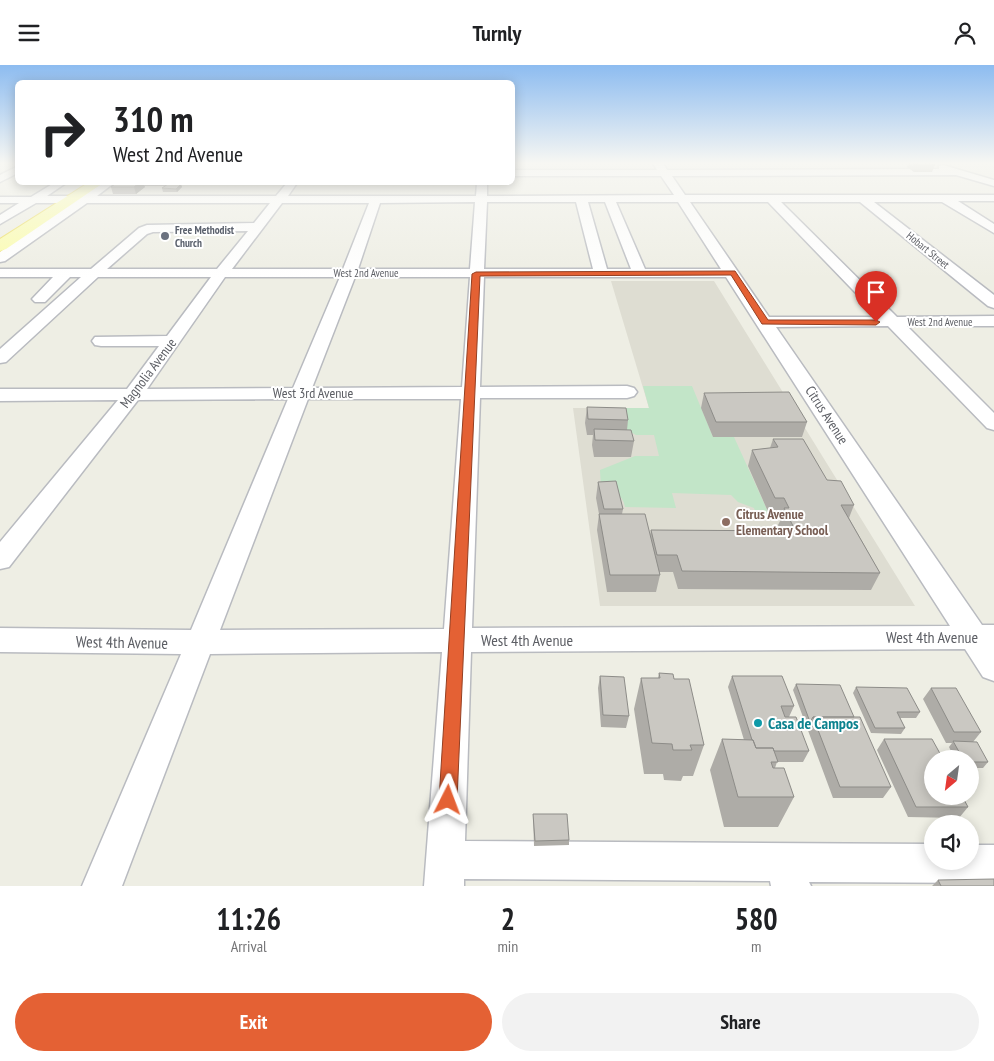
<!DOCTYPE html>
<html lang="en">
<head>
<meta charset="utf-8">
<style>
  body { margin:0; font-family:"PT Sans Narrow",sans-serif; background:#f2f2f2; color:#202124; height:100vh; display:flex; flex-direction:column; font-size:19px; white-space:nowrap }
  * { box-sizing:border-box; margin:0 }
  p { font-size:16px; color:#757577 }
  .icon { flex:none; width:28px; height:28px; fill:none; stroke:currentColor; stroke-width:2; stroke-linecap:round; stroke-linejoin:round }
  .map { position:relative; height:821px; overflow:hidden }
  .panel { display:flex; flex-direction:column; background:#fff; flex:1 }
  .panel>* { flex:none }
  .hud { position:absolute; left:15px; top:15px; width:500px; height:105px; border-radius:8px; box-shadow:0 2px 12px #0003; background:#fff; color:#202124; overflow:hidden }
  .needle { width:32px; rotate:209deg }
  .controls { position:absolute; left:924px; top:685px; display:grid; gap:10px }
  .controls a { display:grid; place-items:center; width:55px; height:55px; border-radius:50%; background:#fff; box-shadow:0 2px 12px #0003; font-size:25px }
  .pin { position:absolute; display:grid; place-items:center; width:42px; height:42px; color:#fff; margin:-51px -21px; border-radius:50% 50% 50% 0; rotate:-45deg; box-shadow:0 0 5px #0007 }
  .pin .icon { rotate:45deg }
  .me { position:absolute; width:55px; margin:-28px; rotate:3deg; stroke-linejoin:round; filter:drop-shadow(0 0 4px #0008) }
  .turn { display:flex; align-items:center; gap:18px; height:105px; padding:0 15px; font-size:22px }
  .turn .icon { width:65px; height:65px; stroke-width:2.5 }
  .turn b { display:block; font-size:35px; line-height:42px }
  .eta { display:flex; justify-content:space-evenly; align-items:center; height:85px; text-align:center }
  .eta b { font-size:30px; font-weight:700; line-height:35px }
  .primary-button { display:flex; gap:10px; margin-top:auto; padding:10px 15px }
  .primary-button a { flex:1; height:58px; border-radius:30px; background:#e46134; color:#fff; font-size:20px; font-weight:700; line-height:58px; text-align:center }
  .primary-button a+a { background:#f2f2f2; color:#202124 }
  header { display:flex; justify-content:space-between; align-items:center; height:65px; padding:0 15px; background:#fff; font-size:22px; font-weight:700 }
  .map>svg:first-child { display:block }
</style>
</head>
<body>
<header><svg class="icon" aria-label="menu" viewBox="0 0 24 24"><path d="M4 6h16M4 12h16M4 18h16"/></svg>Turnly<svg class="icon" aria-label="person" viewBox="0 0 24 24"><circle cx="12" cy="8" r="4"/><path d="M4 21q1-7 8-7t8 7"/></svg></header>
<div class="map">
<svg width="994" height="821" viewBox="0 0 994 821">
  <rect width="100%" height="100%" fill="#eeeee4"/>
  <path fill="#deddd2" d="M611 216H714L915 541H600L573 343H649Z"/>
  <path fill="#c2e5c8" d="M643 321H692L713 372H734L769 449H756L754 443 738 437 731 430 672 428 676 443 625 442C623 429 613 427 601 422L600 405 635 391H659L654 370H636L627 365 621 343H649Z"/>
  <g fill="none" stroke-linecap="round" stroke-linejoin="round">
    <g stroke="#b9bbc0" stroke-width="3">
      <path id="minor" d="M653 98H663L667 105 939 104V101L943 100 994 115V121L956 110 672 111 685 130H994V136H958L994 159V168L942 137H874L994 230V243L988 241 860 137H781L897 252 994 251V261H907L994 348V365L987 363 888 261 776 262 982 560H994V616L983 612 965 584 471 587 465 776 932 779V796H970V780H994V818L809 817 811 821H771L770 816 464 814V821H424L442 587 210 589 122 821H82L181 589 0 587V563L191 565 288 334 138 335 9 502 0 504V477L118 335 0 336V324H127L159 281H101L95 280 92 276 95 272 167 271 211 212H98L6 297 0 298V284L81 212H70L45 237H35L32 234 53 212H0V204H91L139 163 147 160 254 158 270 138H87L5 196 0 197V187L72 138H36L0 159V150L19 138H0V132H31L54 118H66L47 131H82L103 118H114L97 131H276L287 118H297L288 131H476L477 118H487V131L674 130 661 111H512V105H657ZM475 137 470 204H358L380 138ZM487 137H576L593 204H484ZM588 137H605L631 204H607ZM616 137H678L721 204H645ZM690 137H768L879 252H769ZM282 138H369L343 204H232ZM248 166 217 204H107L147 169 153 167ZM225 212H340L293 323 147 324ZM355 212H470L462 322 312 323ZM484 212H726L950 561 472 563 480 333H627L634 331 637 327 634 323 627 321 480 322ZM308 334H461L444 564 220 565Z
        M18 101V108L0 117V110Z"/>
    </g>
    <g stroke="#edde5e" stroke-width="2">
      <path id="major" d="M88 118H103L6 184 0 186V174Z"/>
    </g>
    <use href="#minor" fill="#fff" fill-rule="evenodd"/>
    <use href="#major" fill="#fbfdab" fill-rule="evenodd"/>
  </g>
  <path fill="#aeaca7" d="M908 98H929L935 100 932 107H914L907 102Z
    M116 118H181L180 119 182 122 177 127H163L162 123 165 121H144L145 122 136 129H113L111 122Z
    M704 328 807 357 802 372H713L701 343Z
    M587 342 628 355 627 365 634 376 631 392H594L592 380 593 370H587L585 358Z
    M773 374 827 415 854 440 849 453 880 508 871 525 678 524 673 507H659L660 510 656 527H607L597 465 599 449 596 433 598 417 623 444 622 449 650 470 651 465 781 466 778 460 781 454 778 449H769L748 401 752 385 770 383Z
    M659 608 674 614 704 680 693 711H683L681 716 664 715 663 709H644L634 644 641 613H658Z
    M600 611 629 651 626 663 601 662 598 623Z
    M732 611 794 641 789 652 809 686 803 697H777L775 703 794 732 778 762H724L710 705 722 674 744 675 728 622Z
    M796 619 854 652 891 722 883 733H833L793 625Z
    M856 622 920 647 916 653H900L905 663 901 669 871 668 853 628Z
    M931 623 981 667 973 677 988 697 983 703H970V694H955L949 682 952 678H946L923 634Z
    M884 674 968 742 959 753 908 752 877 685Z
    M533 749 569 775V780L534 781Z
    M938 815 994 821H932Z"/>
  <path fill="#8d8c88" d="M139 118H143L145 122 136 129 134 122Z
    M181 119 182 122 177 127 176 124Z"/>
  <path fill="#cac8c2" stroke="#8d8c88" d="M913 98H929L935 100H917Z
    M116 118H139L134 122H111Z
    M168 119H181L176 124 162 123Z
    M789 327 807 357H716L704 328Z
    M587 342 626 343 628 355 588 354Z
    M594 364 631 365 634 376 595 375Z
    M773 374H803L827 415 841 416 854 440H841L880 508 682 506 677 490H657L651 465 800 466 799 463H794L784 443H789L784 433H775L752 385 778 382Z
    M616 416 623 444H604L598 417Z
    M599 449H645L660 510H610Z
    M659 608 673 609 674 614H689L704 680H690L692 685H673L672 679 652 678 641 613H660Z
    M600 611 624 612 629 651 603 650Z
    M732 611H782L794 641H781L785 652H796L809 686H774L773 683H756L753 675H752Z
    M796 619 840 620 854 652H813L810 657Z
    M856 622 907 623 920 647H897L905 663H875Z
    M931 623H956L981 667H954Z
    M813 652H860L891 722H840Z
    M722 674 753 675 756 683H773L778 697H771L773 703H784L794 732H738Z
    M884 674H932L943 694H932V731H962L968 742H916Z
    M953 676 977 677 988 697H970V694H963Z
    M533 749H567L569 775 535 776Z
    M994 814V821H941L938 815Z"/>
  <linearGradient id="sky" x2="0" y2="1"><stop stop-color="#8dbcf0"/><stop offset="0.46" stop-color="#f7f7f3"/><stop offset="1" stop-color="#f7f7f3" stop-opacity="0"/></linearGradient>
  <rect width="994" height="213" fill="url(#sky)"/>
  <path fill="#e46134" stroke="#943f22" d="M733 206H735L768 255H876L880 257 876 260 762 259 731 210 480 211 457 735 455 742 448 744 442 742 439 735 472 209 476 207Z"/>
  <circle fill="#6b7280" stroke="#fff" stroke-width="2" cx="165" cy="171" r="5"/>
  <circle fill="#8d6e63" stroke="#fff" stroke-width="2" cx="726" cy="457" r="5"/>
  <circle fill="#0f9aa8" stroke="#fff" stroke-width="2" cx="758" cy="658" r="5"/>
  <g text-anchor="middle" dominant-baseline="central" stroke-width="4" stroke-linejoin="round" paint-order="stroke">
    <g font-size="11" font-weight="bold" fill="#5b616d" stroke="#fff" text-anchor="start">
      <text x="175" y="165">Free Methodist<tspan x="175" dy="13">Church</tspan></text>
    </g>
    <g font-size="11" fill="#5c5e64" stroke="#fff">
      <text transform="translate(928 185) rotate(39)">Hobart Street</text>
      <text x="366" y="208">West 2nd Avenue</text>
      <text x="940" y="257">West 2nd Avenue</text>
    </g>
    <g font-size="14" fill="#5c5e64" stroke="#fff">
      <text transform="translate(148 308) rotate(-53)">Magnolia Avenue</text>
      <text x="313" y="328">West 3rd Avenue</text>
      <text transform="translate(827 350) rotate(57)">Citrus Avenue</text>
    </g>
    <g font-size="14" font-weight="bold" fill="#785e54" stroke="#fff" text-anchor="start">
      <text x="736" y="449">Citrus Avenue<tspan x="736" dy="16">Elementary School</tspan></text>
    </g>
    <g font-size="16" fill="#5c5e64" stroke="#fff">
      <text x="932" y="572">West 4th Avenue</text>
      <text x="527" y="575">West 4th Avenue</text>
      <text transform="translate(122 577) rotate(1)">West 4th Avenue</text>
    </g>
    <g font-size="16" font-weight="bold" fill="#0d838f" stroke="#fff" text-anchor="start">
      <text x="768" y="658">Casa de Campos</text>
    </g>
  </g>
</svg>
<div class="controls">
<a><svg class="needle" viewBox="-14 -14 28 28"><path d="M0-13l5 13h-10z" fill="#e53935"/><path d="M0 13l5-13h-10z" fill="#757577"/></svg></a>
<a><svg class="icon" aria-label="sound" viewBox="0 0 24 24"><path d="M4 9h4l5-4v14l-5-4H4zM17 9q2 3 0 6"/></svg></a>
</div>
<div class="pin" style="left:876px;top:257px;background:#d93025"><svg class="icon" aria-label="arrive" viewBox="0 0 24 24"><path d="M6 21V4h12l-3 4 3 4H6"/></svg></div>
<svg class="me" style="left:448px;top:735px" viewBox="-20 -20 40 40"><path d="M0-17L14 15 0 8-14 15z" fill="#e46134" stroke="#fff" stroke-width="4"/></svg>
<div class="hud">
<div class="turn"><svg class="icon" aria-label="right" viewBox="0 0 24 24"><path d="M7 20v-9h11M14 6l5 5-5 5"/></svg><div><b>310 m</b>West 2nd Avenue</div></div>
</div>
</div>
<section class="panel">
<div class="eta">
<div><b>11:26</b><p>Arrival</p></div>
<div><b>2</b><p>min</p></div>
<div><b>580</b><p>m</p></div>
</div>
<div class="primary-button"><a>Exit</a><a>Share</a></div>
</section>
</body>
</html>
